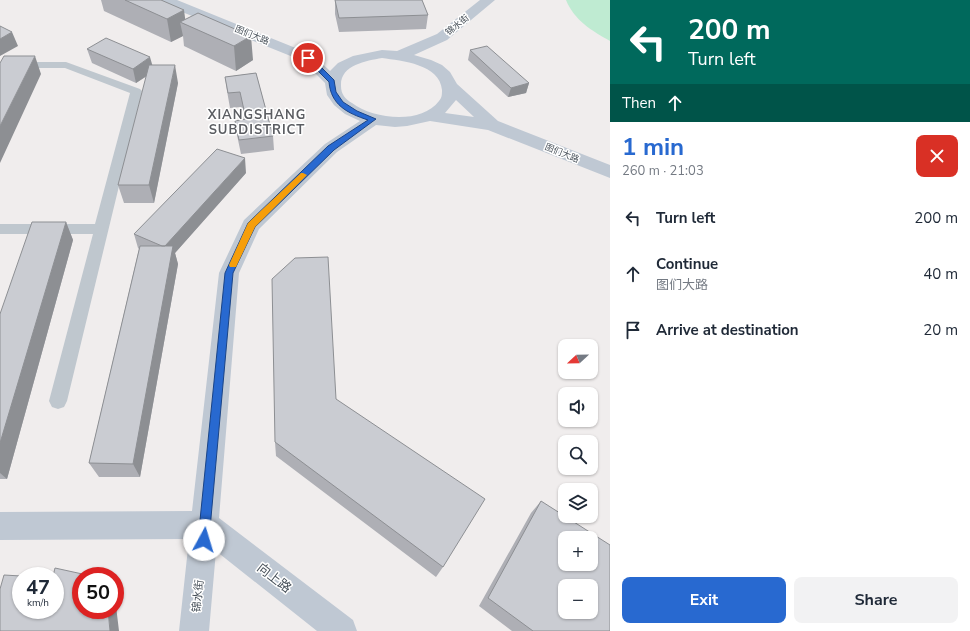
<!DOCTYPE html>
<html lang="en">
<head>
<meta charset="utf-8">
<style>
  body { margin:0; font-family:"Nunito Sans","Noto Sans SC",sans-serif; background:#f2f2f3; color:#1f2937; height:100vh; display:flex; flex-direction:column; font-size:15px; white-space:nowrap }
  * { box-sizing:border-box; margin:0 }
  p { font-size:13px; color:#747a83 }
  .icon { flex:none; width:22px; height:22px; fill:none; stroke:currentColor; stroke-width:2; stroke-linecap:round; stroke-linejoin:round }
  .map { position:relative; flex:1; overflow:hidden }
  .side { display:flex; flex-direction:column; background:#fff; width:360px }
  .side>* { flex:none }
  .top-card { background:#00695c; color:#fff; overflow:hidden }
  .needle { width:26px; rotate:248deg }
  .buttons { position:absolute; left:558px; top:339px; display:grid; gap:8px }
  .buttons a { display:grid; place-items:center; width:40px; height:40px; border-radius:8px; background:#fff; box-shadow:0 1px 3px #0004; font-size:20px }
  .speed { position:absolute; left:12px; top:567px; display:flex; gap:8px; font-size:20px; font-weight:700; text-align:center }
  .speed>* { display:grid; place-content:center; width:52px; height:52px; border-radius:50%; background:#fff; box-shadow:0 1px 3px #0004; line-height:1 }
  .speed small { font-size:10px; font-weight:400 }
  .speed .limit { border:6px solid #d22; background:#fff; color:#111 }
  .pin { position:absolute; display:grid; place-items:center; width:34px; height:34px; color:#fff; margin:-17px; border:2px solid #fff; border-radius:50%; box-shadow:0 1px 4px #0007 }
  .me { position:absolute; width:44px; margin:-22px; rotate:6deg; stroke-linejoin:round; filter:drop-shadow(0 0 3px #0008) }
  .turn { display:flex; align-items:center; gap:14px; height:84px; padding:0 12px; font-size:18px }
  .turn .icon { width:52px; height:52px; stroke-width:2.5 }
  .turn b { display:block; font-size:28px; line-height:34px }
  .then { display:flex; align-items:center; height:38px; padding:0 12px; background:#0003; gap:8px; font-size:15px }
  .round { display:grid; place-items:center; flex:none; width:42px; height:42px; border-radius:8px; background:#f2f2f3 }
  .headline { display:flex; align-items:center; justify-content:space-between; height:68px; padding:0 12px }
  h1 { font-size:24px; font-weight:700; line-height:30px; color:#2869d0 }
  .cta { display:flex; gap:8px; margin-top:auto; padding:8px 12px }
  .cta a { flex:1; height:46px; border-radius:8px; background:#2869d0; color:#fff; font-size:16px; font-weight:700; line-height:46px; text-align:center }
  .cta a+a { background:#f2f2f3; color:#1f2937 }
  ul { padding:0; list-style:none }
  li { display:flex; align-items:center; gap:12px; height:56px; padding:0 12px }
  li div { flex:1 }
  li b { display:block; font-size:15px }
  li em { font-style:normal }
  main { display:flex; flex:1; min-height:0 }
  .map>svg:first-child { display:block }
</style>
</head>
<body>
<main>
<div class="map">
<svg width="610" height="631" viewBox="0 0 610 631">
  <rect width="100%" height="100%" fill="#f0eded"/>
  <path fill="#bfebd2" d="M566 0H610V41C592 31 574 20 566 0Z"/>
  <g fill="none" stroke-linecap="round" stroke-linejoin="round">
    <path fill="#bfc7ce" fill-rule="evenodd" d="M0 62H66L140 89 142 91 67 401 64 407 58 409 52 407 49 401 93 234H0V224H95L130 93 65 68H0Z"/>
    <path fill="#bfc8d3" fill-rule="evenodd" d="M158 0H177L313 55 330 71 338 63 353 56 382 50 397 51 437 34 480 0H495L447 40 414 55 431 60 442 65 450 72 457 84 498 121 610 165V178L488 130 430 121 407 126 395 127 376 125 337 152 259 229 239 273 219 518 353 620 357 631H317L216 551 209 631H179L189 539 0 540V512L192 511 219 273 244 220 325 144 360 121 345 114 334 105 327 95 325 83 303 61 160 3ZM382 58C402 61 440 64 442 90 442 94 442 98 439 101 421 125 373 119 352 103 345 99 341 94 341 86 340 65 366 61 382 58ZM456 100 474 117 445 113Z"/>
  </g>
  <path fill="#aeafb5" d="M101 0H161L185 20 198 13 253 60 236 71 184 46 183 36 171 42 104 11Z
    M335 0H422L428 15 426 29 339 32 335 14Z
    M87 49 152 65 178 83 154 203H124L118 185 147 76 136 83 92 63Z
    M470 50 529 83 526 93 508 97 468 60Z
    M256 73 273 136 274 150 241 154 237 135 235 121 244 120 241 107 230 108 227 91 225 77Z
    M246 173 175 253 178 264 140 477H99L89 463 139 249 138 248 134 234Z
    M66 222 73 240 7 479H0V314Z
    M336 399 443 567 436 577 276 456 275 442Z
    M541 501 610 631H512L479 606 531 513Z"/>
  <path fill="#8d8f93" d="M184 10 186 25 180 22 183 36 171 42 167 19Z
    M12 32 18 46 0 56V39Z
    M251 36 253 60 236 71 234 46Z
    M35 56 41 74 0 163V126Z
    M150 57 154 71 136 83 133 69Z
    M175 65 178 83 154 203 149 185Z
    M529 83 526 93 508 97 511 88Z
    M245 158 246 173 175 253 178 264 140 477 133 464 164 247Z
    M66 222 73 240 7 479 0 473V443Z
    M115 605 116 606 119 631H110L108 610H115Z"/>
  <path fill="#caccd2" stroke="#8d8f93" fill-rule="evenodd" d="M125 0H161L184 10 167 19Z
    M335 0H422L428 15 339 18Z
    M198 13 251 36 234 46 180 22Z
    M0 26 12 32 0 39Z
    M106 38 150 57 133 69 87 49Z
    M487 46 529 83 511 88 470 50Z
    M4 56H35L0 126V63Z
    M149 65H175L149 185H118Z
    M256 73 273 136 239 140 235 121 246 119 240 92 228 93 225 77Z
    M217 149 245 158 165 246H162L134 234Z
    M32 222H66L0 443V314Z
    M140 246H173L133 464 89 463Z
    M328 257 336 399 485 499 443 567 275 442 272 279 295 258Z
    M541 501 610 545V631H533L488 598ZM565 538H591V564H565ZM565 586H591V612H565Z
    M55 568 87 575V576H81V610H108L110 631H0V589L4 575 21 576V610H55V576H53Z"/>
  <path fill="#2869d0" stroke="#1a4487" d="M306 56H310L334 80 336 92 343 102 357 111 376 119 334 150 255 227 233 273 209 540 208 545 204 546 199 545 198 540 225 273 248 223 328 146 368 120C347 113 331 105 329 82L306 59Z"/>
  <path fill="#f59e0b" d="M301 173H303L307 175 255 227 236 267H230L229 265 248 223Z"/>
  <g text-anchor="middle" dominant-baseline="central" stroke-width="3" stroke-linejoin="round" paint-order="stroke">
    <g font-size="9" fill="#475059" stroke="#fff">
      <text transform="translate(457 25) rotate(-39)">锦水街</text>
      <text transform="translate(252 35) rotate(22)">图们大路</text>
      <text transform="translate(562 153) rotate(22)">图们大路</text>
    </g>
    <g font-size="11" fill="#475059" stroke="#fff">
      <text transform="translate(198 596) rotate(-84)">锦水街</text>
    </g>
    <g font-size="13" font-weight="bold" letter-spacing="1" fill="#5b5d62" stroke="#fff">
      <text x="257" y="115">XIANGSHANG<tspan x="257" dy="15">SUBDISTRICT</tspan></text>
    </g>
    <g font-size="13" fill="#475059" stroke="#fff">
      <text transform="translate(274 578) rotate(38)">向上路</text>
    </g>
  </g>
</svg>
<div class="buttons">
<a><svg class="needle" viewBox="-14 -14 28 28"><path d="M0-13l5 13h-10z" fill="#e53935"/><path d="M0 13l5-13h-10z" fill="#747a83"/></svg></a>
<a><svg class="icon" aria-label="sound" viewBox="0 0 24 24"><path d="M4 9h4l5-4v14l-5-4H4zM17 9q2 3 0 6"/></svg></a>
<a><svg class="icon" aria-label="search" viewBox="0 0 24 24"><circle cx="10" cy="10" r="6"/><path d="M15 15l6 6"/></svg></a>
<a><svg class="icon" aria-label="layers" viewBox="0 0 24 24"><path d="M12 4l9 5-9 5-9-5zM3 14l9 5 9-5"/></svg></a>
<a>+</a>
<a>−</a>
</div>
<div class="speed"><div>47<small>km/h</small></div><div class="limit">50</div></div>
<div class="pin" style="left:308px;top:58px;background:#d93025"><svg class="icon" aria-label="arrive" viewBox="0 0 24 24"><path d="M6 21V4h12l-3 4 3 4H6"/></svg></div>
<svg class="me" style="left:204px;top:540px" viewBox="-20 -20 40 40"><circle r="19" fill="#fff"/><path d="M0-13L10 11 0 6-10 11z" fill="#2869d0"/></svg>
</div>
<section class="side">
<div class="top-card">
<div class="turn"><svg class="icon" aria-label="left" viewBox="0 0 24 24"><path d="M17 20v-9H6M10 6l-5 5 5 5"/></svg><div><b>200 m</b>Turn left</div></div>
<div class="then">Then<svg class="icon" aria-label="ahead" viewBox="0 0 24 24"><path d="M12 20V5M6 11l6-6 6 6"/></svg></div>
</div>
<div class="headline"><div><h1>1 min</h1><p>260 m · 21:03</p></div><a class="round" style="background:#d93025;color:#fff"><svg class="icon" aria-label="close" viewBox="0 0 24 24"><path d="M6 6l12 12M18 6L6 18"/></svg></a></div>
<ul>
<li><svg class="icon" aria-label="left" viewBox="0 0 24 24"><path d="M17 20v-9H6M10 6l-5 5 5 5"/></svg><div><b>Turn left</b></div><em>200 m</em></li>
<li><svg class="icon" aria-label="ahead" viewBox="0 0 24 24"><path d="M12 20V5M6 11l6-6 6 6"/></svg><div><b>Continue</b><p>图们大路</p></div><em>40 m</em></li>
<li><svg class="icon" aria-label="arrive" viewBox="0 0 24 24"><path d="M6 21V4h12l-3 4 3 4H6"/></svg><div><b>Arrive at destination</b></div><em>20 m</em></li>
</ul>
<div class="cta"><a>Exit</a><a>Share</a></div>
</section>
</main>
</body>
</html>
